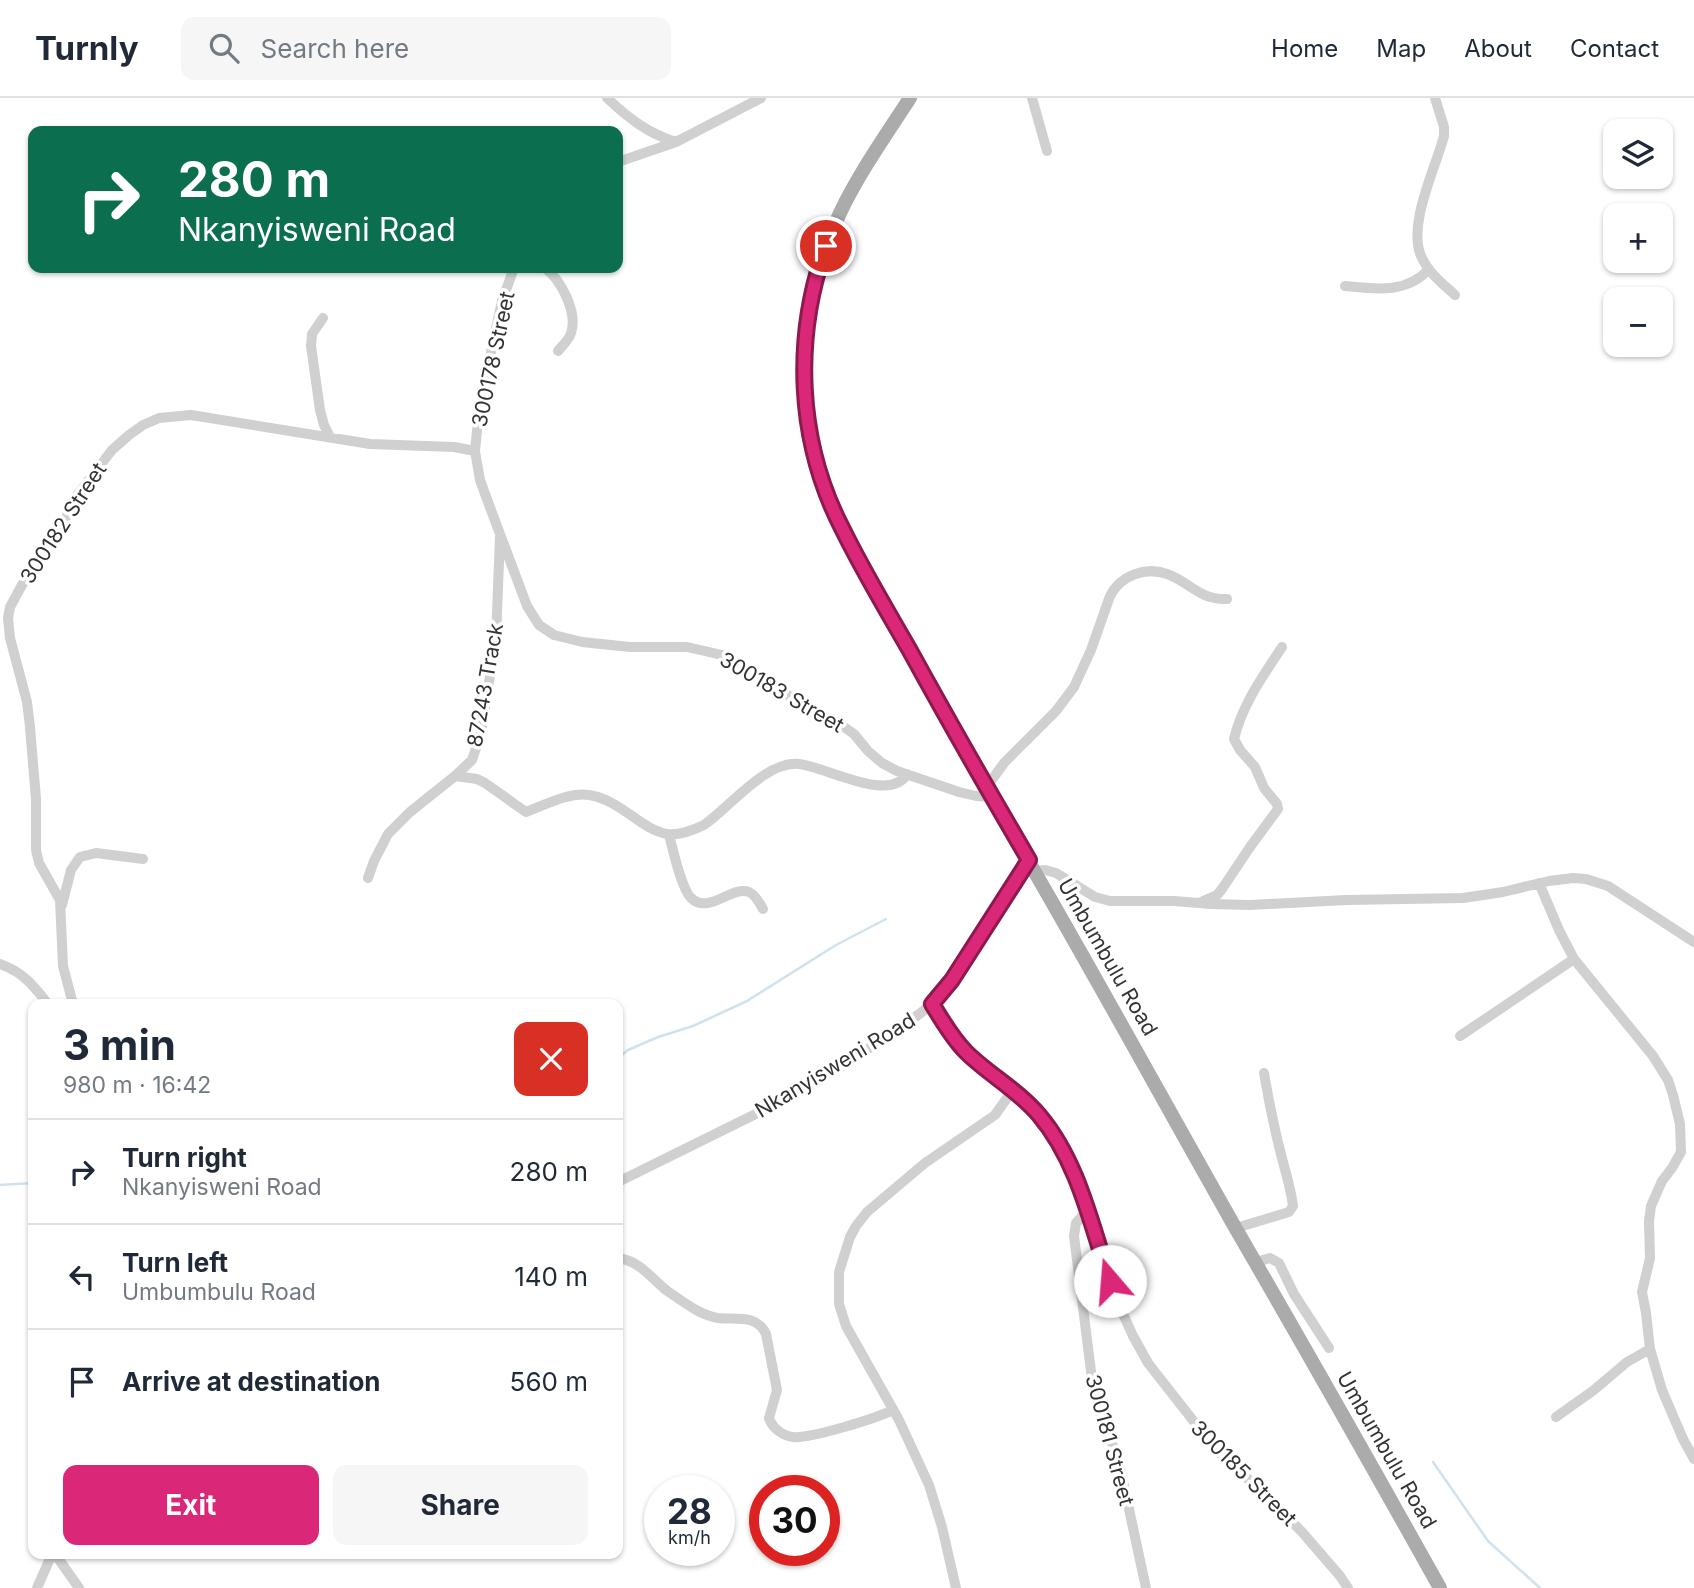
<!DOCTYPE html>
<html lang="en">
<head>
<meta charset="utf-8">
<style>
  body { margin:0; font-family:Inter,sans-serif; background:#f6f6f7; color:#1f2937; height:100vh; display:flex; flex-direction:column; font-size:26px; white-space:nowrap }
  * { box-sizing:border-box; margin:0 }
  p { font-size:23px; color:#747a83 }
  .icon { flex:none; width:38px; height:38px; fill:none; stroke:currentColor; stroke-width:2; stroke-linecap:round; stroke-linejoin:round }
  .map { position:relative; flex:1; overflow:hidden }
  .drawer { position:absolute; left:28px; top:901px; width:595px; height:560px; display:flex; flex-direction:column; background:#fff; border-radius:14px; box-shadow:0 2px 5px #0004 }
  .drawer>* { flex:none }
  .hud { position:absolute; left:28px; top:28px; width:595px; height:147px; border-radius:14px; box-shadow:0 2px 5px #0004; background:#0b6e4f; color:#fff; overflow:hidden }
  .tools { position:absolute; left:1603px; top:21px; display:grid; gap:14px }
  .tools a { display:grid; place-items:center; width:70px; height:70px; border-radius:14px; background:#fff; box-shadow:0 2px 5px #0004; font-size:35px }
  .speed { position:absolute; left:644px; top:1377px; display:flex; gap:14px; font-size:35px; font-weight:700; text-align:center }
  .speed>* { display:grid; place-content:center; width:91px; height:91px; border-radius:50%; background:#fff; box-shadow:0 2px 5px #0004; line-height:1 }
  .speed small { font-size:18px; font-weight:400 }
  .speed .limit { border:10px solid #d22; background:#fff; color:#111 }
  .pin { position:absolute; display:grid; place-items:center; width:60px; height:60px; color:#fff; margin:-30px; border:4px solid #fff; border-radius:50%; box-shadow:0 2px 7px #0007 }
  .me { position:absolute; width:77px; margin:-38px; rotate:342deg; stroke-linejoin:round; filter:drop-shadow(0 0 5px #0008) }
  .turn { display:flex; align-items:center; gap:24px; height:147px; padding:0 35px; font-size:32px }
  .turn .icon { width:91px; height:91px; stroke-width:2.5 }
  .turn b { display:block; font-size:49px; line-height:60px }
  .round { display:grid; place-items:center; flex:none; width:74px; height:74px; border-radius:14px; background:#f6f6f7 }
  .head { display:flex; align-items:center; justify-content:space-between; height:119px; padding:0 35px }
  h1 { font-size:42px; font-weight:700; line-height:52px }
  .action { display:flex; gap:14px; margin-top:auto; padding:14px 35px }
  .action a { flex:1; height:80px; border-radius:14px; background:#db2777; color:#fff; font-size:28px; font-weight:700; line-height:80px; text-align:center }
  .action a+a { background:#f6f6f7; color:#1f2937 }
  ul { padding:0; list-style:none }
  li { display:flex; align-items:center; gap:21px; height:105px; padding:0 35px; border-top:2px solid #e0e1e3 }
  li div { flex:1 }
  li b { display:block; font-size:26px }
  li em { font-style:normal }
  header { display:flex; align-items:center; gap:42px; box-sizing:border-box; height:98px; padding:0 35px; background:#fff; border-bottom:2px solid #e0e1e3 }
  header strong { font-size:33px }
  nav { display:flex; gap:38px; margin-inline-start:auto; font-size:24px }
  .search { width:490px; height:63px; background:#f6f6f7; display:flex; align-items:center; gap:18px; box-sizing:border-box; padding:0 24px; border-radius:14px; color:#747a83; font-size:26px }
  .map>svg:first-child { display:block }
</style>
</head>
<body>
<header>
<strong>Turnly</strong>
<div class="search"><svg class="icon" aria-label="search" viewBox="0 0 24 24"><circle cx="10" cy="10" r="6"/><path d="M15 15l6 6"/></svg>Search here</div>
<nav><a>Home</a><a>Map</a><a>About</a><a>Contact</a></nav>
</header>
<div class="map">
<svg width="1694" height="1490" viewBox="0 0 1694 1490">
  <rect width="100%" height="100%" fill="#fff"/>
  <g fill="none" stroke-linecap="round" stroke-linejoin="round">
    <path stroke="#cfe2ee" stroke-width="2.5" d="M618 960 628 952 658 939 693 928 747 903 836 847 886 821
      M0 1087 33 1085
      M1433 1364 1488 1443 1540 1490"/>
    <path stroke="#d0d0d0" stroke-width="10" d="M607 0C628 20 649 36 676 44
      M1032 0 1047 53
      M1435 0 1444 29V38C1436 69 1406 129 1422 160 1429 175 1443 186 1455 197
      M618 64 676 44 761 0
      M514 170 502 203 494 239 478 323 475 353 480 382 488 404 527 508 539 527 554 537 582 544 630 549H687L722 557 814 613 844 629 854 636 868 653 882 665 897 673 959 694 976 698 991 699
      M545 170C561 182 578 214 571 235 569 242 563 247 558 253
      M1345 188C1375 191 1407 196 1429 171
      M323 220 312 236 311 248 320 312 324 327 330 339
      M455 678 477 681 485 685 526 714C545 707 568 694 589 697 621 702 640 731 667 736 679 738 693 732 704 727 730 709 765 663 799 666 824 668 890 706 907 676
      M986 690 1004 665 1056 613 1074 589 1091 552 1110 498C1120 478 1145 468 1167 476 1190 484 1199 502 1227 501
      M669 737C673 751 681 790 691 800 709 817 732 787 749 794 756 797 760 806 763 811
      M1035 773 1045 772 1056 775 1095 799 1110 803H1174L1211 806 1250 807 1346 802 1463 800 1503 794 1549 783 1573 780 1586 781 1608 788 1694 844
      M368 780 374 763 388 736 410 714 455 678 472 662 481 635 496 540 500 439
      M1539 785 1559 832 1574 861 1653 958 1668 982 1673 997 1680 1026 1681 1054 1672 1070 1662 1083 1651 1108 1649 1123 1650 1160 1642 1194 1646 1215 1650 1251 1662 1292 1683 1341 1694 1361
      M1201 804 1217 797 1222 791 1250 749 1278 711 1277 706 1264 690 1255 669 1240 652 1234 641C1242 607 1263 578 1282 549
      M62 807 71 772 80 759 96 755 143 761
      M0 866C24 875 33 887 48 906
      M73 906 63 868 60 802 39 765 36 752V701L30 629 27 604 10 540 8 520 10 509 22 487 55 441 78 396 112 352 129 337 143 327 159 320 191 317 370 346 454 349 475 353
      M932 906 951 935 966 954 1036 1014 1056 1039 1075 1078 1119 1207 1133 1238 1148 1265 1217 1353 1259 1391 1302 1434 1340 1478 1348 1490
      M1460 938 1574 861
      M618 1084 774 1007 855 960 918 917 932 906 952 882 1029 762
      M1087 1113 1076 1125 1074 1138 1092 1281 1096 1304 1102 1321 1118 1360 1146 1490
      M1236 1130 1289 1114 1293 1108C1291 1092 1287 1079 1283 1064 1275 1034 1269 1005 1264 975
      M618 1160C640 1163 650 1179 666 1192 676 1199 687 1207 698 1213 704 1216 711 1219 718 1220 736 1222 757 1216 766 1236L777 1292 769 1320C772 1330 783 1338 793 1339 810 1341 877 1320 893 1312
      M1256 1164 1270 1160 1279 1165 1294 1196 1329 1250
      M1556 1319 1594 1292 1627 1264 1650 1251
      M55 1456 79 1490
      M37 1490 52 1456
      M956 1490 942 1429 929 1387 899 1322 846 1228 839 1206V1174L850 1139 856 1128 867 1114 925 1065 995 1017 1012 993"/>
    <path stroke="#ababab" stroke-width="14" d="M910 0C886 37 859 75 840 115 812 173 799 240 805 304 814 394 861 466 904 543 947 619 990 695 1033 771 1102 890 1168 1011 1236 1131 1305 1250 1373 1370 1440 1490"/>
  </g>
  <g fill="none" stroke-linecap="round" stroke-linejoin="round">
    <g stroke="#8e194d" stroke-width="18">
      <path id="route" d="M826 148C793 240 797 343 842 430 862 471 886 511 909 551 948 622 988 692 1029 762L952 882 932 906C942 922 952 940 966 954 988 976 1018 992 1039 1017 1078 1063 1091 1126 1110 1183"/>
    </g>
    <use href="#route" stroke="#db2777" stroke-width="12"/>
  </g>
  <g text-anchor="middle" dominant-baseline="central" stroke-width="7" stroke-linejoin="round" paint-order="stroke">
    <g font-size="21" fill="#333" stroke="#fff">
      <text transform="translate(493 261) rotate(-78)">300178 Street</text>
      <text transform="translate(63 425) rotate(-57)">300182 Street</text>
      <text transform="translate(485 587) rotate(-80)">87243 Track</text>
      <text transform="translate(782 594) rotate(30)">300183 Street</text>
      <text transform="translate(1108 859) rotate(60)">Umbumbulu Road</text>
      <text transform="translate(835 967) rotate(-31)">Nkanyisweni Road</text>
      <text transform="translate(1110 1342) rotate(75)">300181 Street</text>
      <text transform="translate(1387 1352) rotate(60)">Umbumbulu Road</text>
      <text transform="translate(1244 1375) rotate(45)">300185 Street</text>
    </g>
  </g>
</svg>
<div class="tools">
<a><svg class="icon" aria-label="layers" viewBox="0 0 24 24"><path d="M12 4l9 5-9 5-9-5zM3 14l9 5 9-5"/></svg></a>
<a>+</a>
<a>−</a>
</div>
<div class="speed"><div>28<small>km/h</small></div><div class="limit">30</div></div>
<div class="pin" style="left:826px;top:148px;background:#d93025"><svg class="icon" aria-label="arrive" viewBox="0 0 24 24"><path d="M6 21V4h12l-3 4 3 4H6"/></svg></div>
<svg class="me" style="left:1110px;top:1183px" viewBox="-20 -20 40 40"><circle r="19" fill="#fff"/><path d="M0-13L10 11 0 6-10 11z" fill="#db2777"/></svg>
<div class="hud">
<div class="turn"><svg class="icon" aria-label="right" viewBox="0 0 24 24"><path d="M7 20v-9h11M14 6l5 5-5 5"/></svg><div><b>280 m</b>Nkanyisweni Road</div></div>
</div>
<section class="drawer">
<div class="head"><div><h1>3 min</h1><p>980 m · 16:42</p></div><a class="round" style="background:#d93025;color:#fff"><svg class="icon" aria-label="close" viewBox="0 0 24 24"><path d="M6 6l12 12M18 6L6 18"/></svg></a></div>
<ul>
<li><svg class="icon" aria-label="right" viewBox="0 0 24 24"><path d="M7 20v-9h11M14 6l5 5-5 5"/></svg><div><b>Turn right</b><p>Nkanyisweni Road</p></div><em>280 m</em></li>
<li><svg class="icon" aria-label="left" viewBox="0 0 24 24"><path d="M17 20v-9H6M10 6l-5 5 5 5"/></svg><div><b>Turn left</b><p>Umbumbulu Road</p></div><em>140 m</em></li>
<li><svg class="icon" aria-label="arrive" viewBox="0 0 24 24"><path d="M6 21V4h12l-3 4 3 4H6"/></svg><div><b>Arrive at destination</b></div><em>560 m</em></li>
</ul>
<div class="action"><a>Exit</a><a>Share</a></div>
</section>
</div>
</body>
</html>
